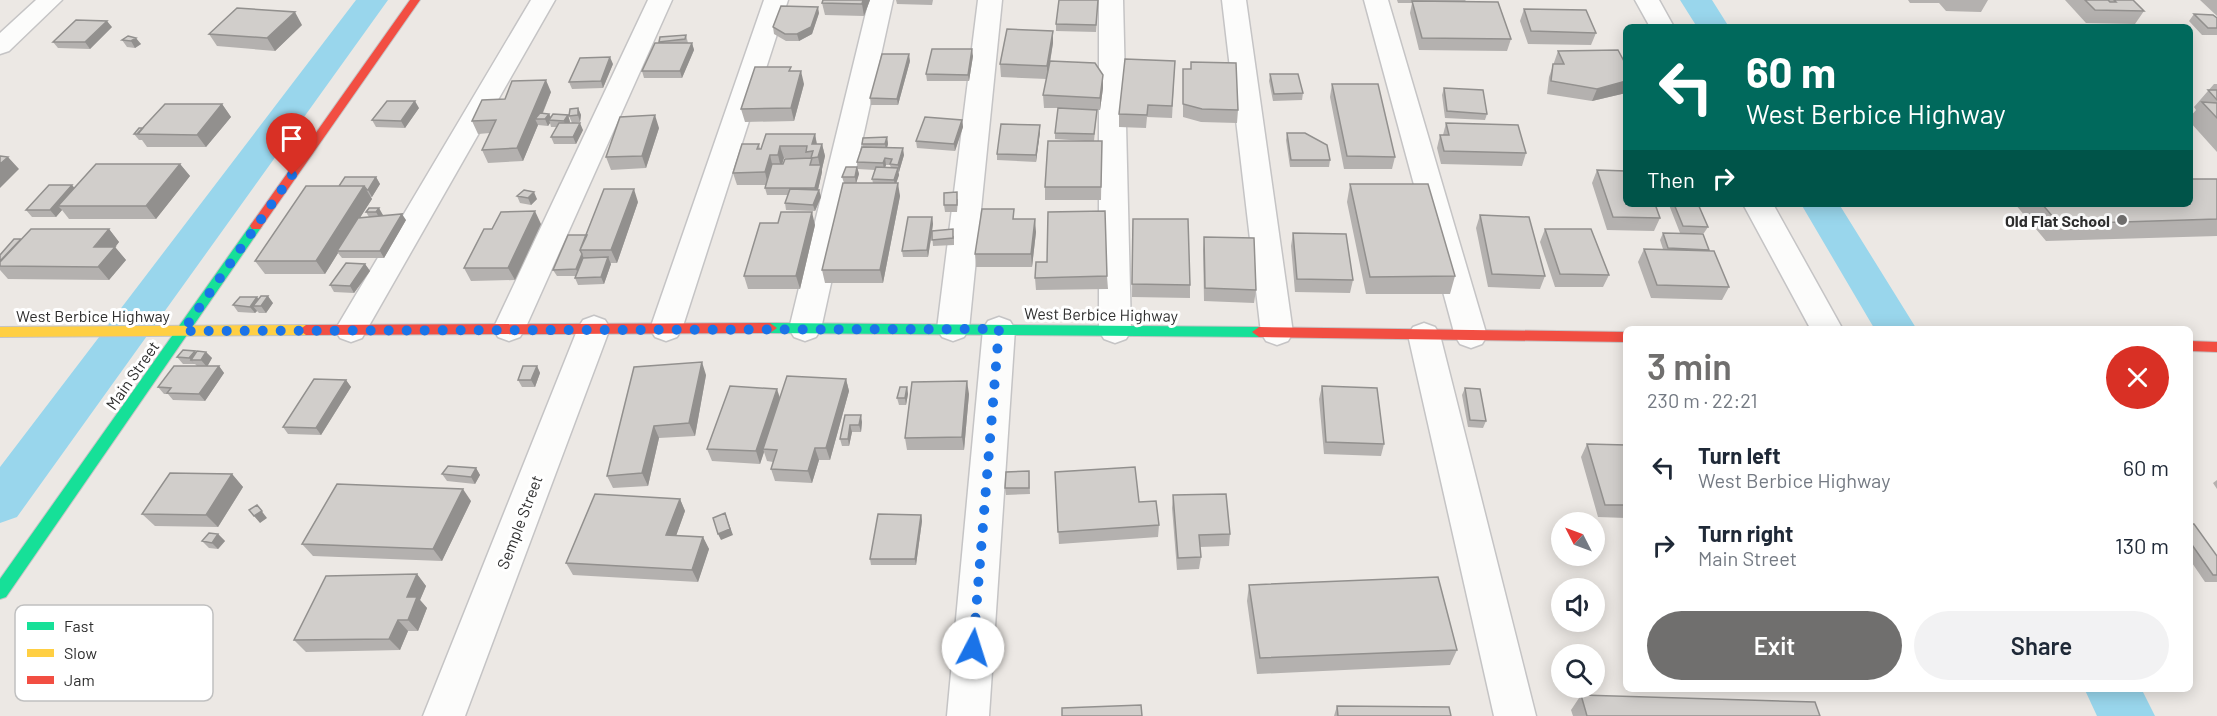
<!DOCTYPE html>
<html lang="en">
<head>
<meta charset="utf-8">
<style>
  body { margin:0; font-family:Barlow,sans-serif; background:#f2f2f3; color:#1f2937; height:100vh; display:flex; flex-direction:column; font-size:22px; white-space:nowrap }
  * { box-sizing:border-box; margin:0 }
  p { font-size:20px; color:#747a83 }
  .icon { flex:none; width:33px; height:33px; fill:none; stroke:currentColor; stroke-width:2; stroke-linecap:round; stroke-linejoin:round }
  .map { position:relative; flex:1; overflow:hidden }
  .side { position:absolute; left:1623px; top:326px; width:570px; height:366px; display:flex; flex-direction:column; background:#fff; border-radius:9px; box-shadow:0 3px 15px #0003 }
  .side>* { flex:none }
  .banner { position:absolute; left:1623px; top:24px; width:570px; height:183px; border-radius:9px; box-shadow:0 3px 15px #0003; background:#00695c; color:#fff; overflow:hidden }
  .needle { width:39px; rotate:312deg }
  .tools { position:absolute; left:1551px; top:512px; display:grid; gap:12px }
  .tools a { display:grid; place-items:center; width:54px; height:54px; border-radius:50%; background:#fff; box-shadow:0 3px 15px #0003; font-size:30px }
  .pin { position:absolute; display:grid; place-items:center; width:51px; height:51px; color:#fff; margin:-62px -26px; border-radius:50% 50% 50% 0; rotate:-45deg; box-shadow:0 0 6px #0007 }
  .pin .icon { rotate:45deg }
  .me { position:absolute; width:66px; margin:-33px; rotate:5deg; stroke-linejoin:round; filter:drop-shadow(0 0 4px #0008) }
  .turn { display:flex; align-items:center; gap:21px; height:126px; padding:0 24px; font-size:27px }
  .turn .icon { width:78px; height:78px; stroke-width:2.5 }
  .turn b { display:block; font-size:42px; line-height:51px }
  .then { display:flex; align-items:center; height:57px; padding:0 24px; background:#0003; gap:12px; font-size:22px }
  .round { display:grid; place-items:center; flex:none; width:63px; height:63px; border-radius:32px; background:#f2f2f3 }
  .headline { display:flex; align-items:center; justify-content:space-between; height:102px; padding:0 24px }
  h1 { font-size:36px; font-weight:600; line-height:45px; color:#706f6e }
  .cta { display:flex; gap:12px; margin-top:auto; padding:12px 24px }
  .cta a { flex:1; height:69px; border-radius:36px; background:#706f6e; color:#fff; font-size:24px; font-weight:600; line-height:69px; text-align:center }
  .cta a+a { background:#f2f2f3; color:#1f2937 }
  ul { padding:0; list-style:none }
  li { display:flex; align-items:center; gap:18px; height:78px; padding:0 24px }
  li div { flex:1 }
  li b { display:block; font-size:22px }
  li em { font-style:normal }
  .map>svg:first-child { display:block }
</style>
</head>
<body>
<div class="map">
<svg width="2217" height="716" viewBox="0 0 2217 716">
  <rect width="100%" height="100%" fill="#ece8e4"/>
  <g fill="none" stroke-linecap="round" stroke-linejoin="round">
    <path fill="#99d6ec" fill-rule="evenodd" d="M356 0H388L17 517 0 523V467Z
      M1680 0H1712L1729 27H1697Z
      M1801 204H1839L1916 328H1874Z
      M2084 688H2141L2155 716H2097Z"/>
    <g stroke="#c5c4c5" stroke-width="3">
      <path id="street" d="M36 0H62L9 51 0 54V33Z
        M531 0H555L362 338 351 342 340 338 335 330Z
        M648 0H672L525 329 520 337 509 341 498 337 493 329Z
        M764 0H788L682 329 677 337 666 341 655 337 650 329Z
        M869 0H893L821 329 816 337 805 341 794 337 789 329Z
        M978 0H1002L969 329 964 337 953 341 942 337 937 329Z
        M1099 0H1123L1131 331 1126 339 1115 343 1104 339 1099 331Z
        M1222 0H1246L1293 333 1288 341 1277 345 1266 341 1261 333Z
        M1364 0H1388L1487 336 1482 344 1471 348 1460 344 1455 336Z
        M1635 0H1659L1674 27H1650Z
        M1743 204H1773L1842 328H1810Z
        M594 316 605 320 610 328 465 716H423L578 328 583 320Z
        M999 317 1010 321 1015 329 989 716H947L983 329 988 321Z
        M1424 323 1435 327 1440 335 1536 716H1494L1408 335 1413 327Z"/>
    </g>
    <g stroke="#c5c4c5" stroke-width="2">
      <path id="fast" d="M256 222 260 223 262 226 260 229 6 597 0 599V579L252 223Z
        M770 323 1259 327 1266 332 1259 337 770 333 763 328Z"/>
    </g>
    <g stroke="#c5c4c5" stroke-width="2">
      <path id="slow" d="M306 325 313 330 306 335 0 337V327Z"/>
    </g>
    <g stroke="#c5c4c5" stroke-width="2">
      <path id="jam" d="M410 0H420L260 229H252L250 226 252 223Z
        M770 323 777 328 770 333 306 335 299 330 306 325Z
        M1259 327 1626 332V342L1259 337 1252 332Z
        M2190 341 2217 342V352L2190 351Z"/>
    </g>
    <use href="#street" fill="#fcfcfb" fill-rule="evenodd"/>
    <use href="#fast" fill="#16e098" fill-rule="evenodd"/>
    <use href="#slow" fill="#ffcf43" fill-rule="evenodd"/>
    <use href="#jam" fill="#f24e42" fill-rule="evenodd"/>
  </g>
  <path fill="#b4b1af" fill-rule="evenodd" d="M870 0 864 16 825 15 822 3Z
    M896 0H933L932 5 897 4Z
    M1098 0 1096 32 1056 31V24Z
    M1397 0H1466L1465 1 1511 39 1507 51 1419 50 1410 13 1412 3H1398Z
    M1908 0H1988L1981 12 1946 11 1939 3H1910Z
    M2065 0H2133L2144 11 2135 24 2086 23Z
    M2200 0H2217V16Z
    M1524 9 1596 33 1591 45 1528 44 1520 21Z
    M819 13 812 34 799 41H786L774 34 773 27Z
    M2194 14 2217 18V35H2202L2189 21Z
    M302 25 275 51 217 46 209 34Z
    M112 27 90 49 58 48 53 42Z
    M686 35 688 43H692L694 50 682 78H644L642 71 660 43 659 42Z
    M128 36 141 44 135 48 127 47 122 40Z
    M1053 43 1050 63 1103 75V88L1100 110H1097L1094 141H1102L1101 200H1045V187L1085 141 1055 139V133L1058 108H1044L1043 95 1047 79 1001 77 1000 64Z
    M1558 51 1626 65V93L1592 101 1547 94 1549 77Z
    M973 56 969 81H927L926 74Z
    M910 61 898 105H871L870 98Z
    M1175 61 1172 118 1147 117 1146 128 1119 127V114Z
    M613 64 603 88 572 89 569 82Z
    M1183 69 1238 110 1237 123 1201 122 1183 117Z
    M1270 74 1303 93 1302 100 1273 101 1269 81Z
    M804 84 794 121 745 122 741 109Z
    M1332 84 1395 157 1392 169H1344L1330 97Z
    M2214 84H2217V152L2190 122V117L2196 110 2194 107Z
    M1444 88 1487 114 1485 120 1445 118 1442 95Z
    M551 92 543 113 549 114 551 117 568 115 570 122 569 123 583 130 576 144H554L551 137 557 127H551L550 123 548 126 538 125 523 161 488 163 482 150 490 133 478 134 472 121 505 99Z
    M222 104 231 117 206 147H147L142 140H139L134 134 143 128Z
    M419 108 405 128 376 127 372 120Z
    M578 108 581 115 580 122 572 123 569 116Z
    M962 120 963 127 955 151 917 148 916 141Z
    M1446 123 1526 153 1522 166 1441 164 1437 148 1440 135H1443Z
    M1040 125V132L1036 162 997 160V154Z
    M659 128 646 168 611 170 606 157Z
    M1287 133 1330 160 1329 167H1290L1286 140Z
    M815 134 817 144H822L825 156 822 169V172L818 190H819L821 197 815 211 786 210 785 203 788 195H767L765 188 766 185H737L733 173 759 144 760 149ZM784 158H807L782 164Z
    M887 137 888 144 887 148 904 155 899 172H898L899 175 896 183 900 196 883 283H825L822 270 844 183 842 177 857 167 859 174 856 183H873L872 179 875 170 858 169 857 162 863 147 862 144ZM886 165H890L891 168H885Z
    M180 164 190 176 156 219H69L62 210 56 217H32L26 210 74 188Z
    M1597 170 1660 218 1654 231 1607 230 1592 183Z
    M376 177 380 184 372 197H371L372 199 360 217H369L366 212 369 208 383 215 406 220 384 258H342L338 253 325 274H265L255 261 339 186Z
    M2217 179V236L2046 241 2015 204H2190Z
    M1350 184 1455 276 1450 294H1366L1347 202Z
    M517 196 537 199 531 205 520 203Z
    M958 199 957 212H945L944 205Z
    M638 202 617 263H610L611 264 604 284 578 285 575 278 576 276H557L553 270 587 235Z
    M1669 204H1698L1708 227 1704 233H1680L1669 205Z
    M1480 215 1545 276 1540 289 1488 287 1476 228Z
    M932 217 933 224 932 231 954 236V245L933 246 932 234 928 257H903L902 251Z
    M1015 219 1036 232 1032 267H976L975 254Z
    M1133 219 1190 285V298L1132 297Z
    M541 224 515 280 471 281 464 268 492 229Z
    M815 225 800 289H748L744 276Z
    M109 229 119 242 115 247 126 260 109 280 8 279 0 270V255L21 239Z
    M1545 229 1609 275 1603 287H1555L1540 242Z
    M1293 233 1353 280 1350 293 1295 292 1291 246Z
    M1663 233 1709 250 1708 251 1729 287 1722 300 1651 298 1638 262 1644 249H1663L1660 240Z
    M1204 237 1256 290 1254 303 1204 301 1203 250Z
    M365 264 370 271 354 293 334 292 330 285Z
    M1107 276 1108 289 1036 290 1035 278Z
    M258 300 273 303 266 313H259L257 311 255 313 238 312 233 305Z
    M206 352 212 358 207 366H219L224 373 205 401 173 400 168 394H164L158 387 197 366 195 364H183L177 357 196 353Z
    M537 366 540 373 535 387H522L518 380Z
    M634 367 706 375 695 436 659 438 648 486 613 488 607 476Z
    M846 379 849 391 830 460H819L812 483 775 481 771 469 773 462 767 461 764 452 760 464 712 461 707 449 780 398Z
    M346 380 351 387 321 435 288 434 283 427Z
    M1322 386 1384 444 1381 456 1324 454 1319 399Z
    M907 387 908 394 906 405H899L897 398Z
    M1465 388 1486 421 1483 428 1468 427 1462 395Z
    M969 394 964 450H907L905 438Z
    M845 415 862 422 861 432H852L849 446H842L840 439Z
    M1587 444 1626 445V518L1598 517 1581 457Z
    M476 468 480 475 475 484 447 481 442 474Z
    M1029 471 1030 494 1006 495 1005 488Z
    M1055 472 1139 502 1159 525 1158 537 1059 544Z
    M232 474 243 487 218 527 155 526 142 514Z
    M2217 480V489L2213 483Z
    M1173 495 1230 534 1229 546 1200 547 1201 557 1199 569 1177 570 1172 508Z
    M680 499 685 511 676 536 703 537 709 549 698 582 573 575 566 563Z
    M471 501 442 561 313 556 302 544Z
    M921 515 922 521 916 565H871L870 559Z
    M2190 524 2217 556V582H2205L2190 560Z
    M218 534 225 541 218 549 209 548 202 541Z
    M417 574 426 586 420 600 427 608 418 631H408L400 650 306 652 294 640Z
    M1249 585 1457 650 1450 665 1257 674 1247 601Z
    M1581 695 1820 716H1573L1571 710Z
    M1337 706 1451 716H1334Z"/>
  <path fill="#92908e" d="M863 0H870L864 16 862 4Z
    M818 7 819 13 812 34 799 41 797 34Z
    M295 12 302 25 275 51 267 38Z
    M107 21 112 27 90 49 85 42Z
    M1053 31V43L1047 79V66Z
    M136 38 141 44 135 48 131 41Z
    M692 43 694 50 682 78 680 71Z
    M972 49 973 56 969 81 968 75Z
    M909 54 910 61 898 105 897 99Z
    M610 57 613 64 603 88 601 81Z
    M801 71 804 84 794 121 791 108Z
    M1103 75V88L1100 110V98Z
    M546 80 551 92 540 119H535L538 125 523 161 517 148Z
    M1626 81V93L1592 101 1597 89Z
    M415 101 419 108 405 128 401 121Z
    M222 104 231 117 206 147 197 135Z
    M578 108 581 115 580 122 578 115Z
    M549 114 552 120H549L550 123 548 126 545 119Z
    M568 115 570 122 566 128 564 121Z
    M655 115 659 128 646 168 642 156Z
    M962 120 963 127 955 151 954 144Z
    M580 123 583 130 576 144 573 137Z
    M1040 125V132L1036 162V155Z
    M815 134 817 146 812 144Z
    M887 137 888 144 886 151 885 144Z
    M822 144 825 156 822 169V172L817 194 815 188 820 167 818 157Z
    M780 146 784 158 781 168 778 155Z
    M903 148 904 155 899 172 898 165Z
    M770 155 773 168 768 185 765 172Z
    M8 157 19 169 0 188V164Z
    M885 158 886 165 884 170 883 163Z
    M180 164 190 176 156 219 146 206Z
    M857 167 859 174 856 184 855 177Z
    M898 168 899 175 895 187 894 180Z
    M376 177 380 184 372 197 368 190Z
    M898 183 900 196 883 283 880 270Z
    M72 185 78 192 58 206 62 210 56 217 50 210Z
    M364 186 372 199 339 251H337L338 253 325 274 316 261Z
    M634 189 638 202 617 263 611 250Z
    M819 190 821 197 815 211 813 205Z
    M534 192 537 199 531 205 528 198Z
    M379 208 383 215 380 219 376 212Z
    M535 211 541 224 515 280 508 268Z
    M812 212 815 225 800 289 796 276Z
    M402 214 406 220 384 258 380 251Z
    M932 217 933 224 928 257 927 250Z
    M1035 219 1036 232 1032 267 1031 254Z
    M109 229 119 242 110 254 115 247 126 260 109 280 98 267 94 247Z
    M582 254 585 261 579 276 576 269Z
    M608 257 611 264 604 284 601 277Z
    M365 264 370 271 354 293 350 286Z
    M268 296 273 303 266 313 261 306Z
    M257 297 262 304 253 306 257 311 255 313 250 307Z
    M195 351 201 358 191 360 195 365 189 358Z
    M206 352 212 358 207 367 201 360Z
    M702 362 706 375 695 436 689 423Z
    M219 366 224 373 205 401 199 394Z
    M537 366 540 373 535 387 531 380Z
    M846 379 849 391 830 460 826 448Z
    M346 380 351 387 321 435 316 428Z
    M967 381 969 394 964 450 962 437Z
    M907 387 908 394 906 405 905 398Z
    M777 389 781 401 763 449 764 452 760 464 756 451Z
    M861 415 862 422 861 432 859 425Z
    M850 425 852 432 849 446 848 439Z
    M654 426 659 438 648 486 642 473Z
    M815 448 819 460 812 483 808 471Z
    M476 468 480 475 475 484 471 477Z
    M232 474 243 487 218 527 206 515Z
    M463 489 471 501 442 561 433 549Z
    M680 499 685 511 672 547 666 535Z
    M257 505 267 518 260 523 254 516Z
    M725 513 733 535 721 540 718 534Z
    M921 515 922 521 916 565 915 559Z
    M218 534 225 541 218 549 212 543Z
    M703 537 709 549 698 582 692 570Z
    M417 574 426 586 420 600 427 608 418 631 408 620 407 597Z
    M398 620 408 631 400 650 389 639Z"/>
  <path fill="#d1cecb" stroke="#92908e" stroke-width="1.5" d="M823 0H863L862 4 822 3Z
    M1059 0H1098L1096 25 1056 24Z
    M2085 0H2108L2110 2H2116L2114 0H2133L2144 11 2095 10Z
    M1412 1 1498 2 1511 39 1422 38Z
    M781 6 818 7 811 27 797 34H785L773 27Z
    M237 8 295 12 267 38 209 34Z
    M1524 9 1586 10 1596 33 1531 31Z
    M2194 14 2213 15 2217 18V28H2208Z
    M76 20 107 21 85 42H53Z
    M2171 25 2173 27H2160L2159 26Z
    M1007 29 1053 31 1047 66 1000 64Z
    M686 35 685 39 659 42 660 37Z
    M128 36 136 38 131 41 122 40Z
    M655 43H692L680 71H642Z
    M932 49H972L968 75 926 74Z
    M1618 50 1626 65V81L1597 89 1551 81 1553 64H1564L1558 51Z
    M882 54H909L897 99 870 98Z
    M610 57 601 81 569 82 580 58Z
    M1125 59 1175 61 1172 106 1148 105 1147 115 1119 114Z
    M1050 61 1095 63 1103 75 1100 98 1043 95Z
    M1191 62 1236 63 1238 110 1202 109 1183 104V69H1191Z
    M755 67H791L789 71H801L791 108 741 109Z
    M1270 74H1298L1303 93 1274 94Z
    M546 80 517 148 482 150 496 120 472 121 482 100 505 99 512 81Z
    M1332 84H1378L1395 157 1347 156Z
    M1444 88 1483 90 1487 114 1447 111Z
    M2208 90H2217V100Z
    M387 101H415L401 121 372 120Z
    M2202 102 2217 103V118Z
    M165 104H222L197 135 137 134Z
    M578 108V115L569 116 570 109Z
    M1058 108 1097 110 1094 134 1055 133Z
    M540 113 549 114 545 119H535Z
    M553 114 568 115 564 121 549 120Z
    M655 115 642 156 606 157 620 117Z
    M925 117 962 120 954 144 916 141Z
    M559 123H580L573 137H551Z
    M1446 123 1518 125 1526 153 1444 151 1440 135H1449Z
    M1001 124 1040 125 1036 155 997 154Z
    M139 128H143L138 134H134Z
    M1287 133H1305L1327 145 1330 160H1291Z
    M766 134H815L812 144H822L818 157 811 158 813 151 806 152 807 146H780L778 155H770L765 172 733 173 742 144H759L757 149H761Z
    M887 137 885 144H862L863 138Z
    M1048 141H1102L1101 187H1045Z
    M862 147 903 148 898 165 890 164 892 159 885 158 883 163 857 162Z
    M0 156 8 157 0 164Z
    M812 158 810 165H821L815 188H765L772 164H783L785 159Z
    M96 164H180L146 206H58Z
    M846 167H857L855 177H842Z
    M876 167 898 168 894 180 872 179Z
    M1597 170 1626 171V204H1655L1660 218 1613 217Z
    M345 177H376L368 190H367L364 186H339Z
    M2190 179H2217V219L2059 224 2042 204H2190Z
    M843 183H898L880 270H822Z
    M1350 184H1428L1455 276 1370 277Z
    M49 185H72L50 210H26Z
    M306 186H364L316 261H255Z
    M604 189H634L611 250H580Z
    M790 189 819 190 813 205 785 203Z
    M524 190 534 192 528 198 517 196Z
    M957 192V205H944V193Z
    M1674 204H1698L1708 227 1683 226Z
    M369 208H379L376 212H366Z
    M982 209H1014L1013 219H1035L1031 254H975Z
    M535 211 508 268H464L484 229H492L501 212Z
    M1105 211 1107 276 1035 278 1036 262H1047L1048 212Z
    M781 212H812L796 276H744L760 223H778Z
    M402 214 380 251H337L358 218Z
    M1480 215 1529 217 1545 276 1492 274Z
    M908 217H932L927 250 902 251Z
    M1133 219H1188L1190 285 1132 284Z
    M31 229H109L94 247H115L98 267 0 266V262Z
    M953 229V238L932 240V231Z
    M1545 229H1591L1609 275 1560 274Z
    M1293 233 1346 234 1353 280 1297 279Z
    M1663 233 1703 234 1709 250 1668 248Z
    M568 235H587L580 250 582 254 576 269 553 270Z
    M1204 237 1254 238 1256 290 1205 288Z
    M14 239H21L0 261V255Z
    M1644 249 1714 251 1729 287 1657 285Z
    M608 257 601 277 575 278 583 258Z
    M346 263 365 264 350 286 330 285Z
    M261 296H268L261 306H253Z
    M240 297H257L250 307 233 305Z
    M183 350 195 351 189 358 177 357Z
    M197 351 206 352 201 360H191Z
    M702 362 689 423 654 426 642 473 607 476 634 367Z
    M174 366H219L199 394 167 393 171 388 158 387Z
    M523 366H537L531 380H518Z
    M787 376 846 379 826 448H815L808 471 771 469 777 450 763 449Z
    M314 379 346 380 316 428 283 427Z
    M967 381 962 437 905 438 912 382Z
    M730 386 777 389 756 451 707 449Z
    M1322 386 1377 388 1384 444 1326 442Z
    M900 387H907L905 398H897Z
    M1465 388 1480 389 1486 421 1470 420Z
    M845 415H861L859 425H850L848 439H840Z
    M1587 444 1626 445V505H1605Z
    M448 466 476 468 471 477 442 474Z
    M1135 467 1139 502 1156 501 1159 525 1058 532 1055 472Z
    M1029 471V488H1005L1006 472Z
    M170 473 232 474 206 515 142 514Z
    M337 484 463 489 433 549 302 544Z
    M595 494 680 499 666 535 703 537 692 570 566 563Z
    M1226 494 1230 534 1199 535 1201 557 1178 558 1173 495Z
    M257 505 262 511 254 516 249 510Z
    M725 513 730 529 718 534 713 518Z
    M878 514 921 515 915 559H870Z
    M2190 524H2194L2217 556V575H2213L2190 542Z
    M209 533 218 534 212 543 202 541Z
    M417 574 407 597H417L408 620H398L389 639 294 640 326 576Z
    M1438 577 1457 650 1260 658 1249 585Z
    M1581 695 1815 702 1820 716H1587Z
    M1141 705 1142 716H1062V708Z
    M1337 706 1449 707 1451 716H1338Z"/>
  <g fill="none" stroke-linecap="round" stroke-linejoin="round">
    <path stroke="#1a73e8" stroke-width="10" stroke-dasharray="0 18" d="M292 175 183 331 999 329 973 648"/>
  </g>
  <circle fill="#706f6e" stroke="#fff" stroke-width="2" cx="2122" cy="220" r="6"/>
  <g text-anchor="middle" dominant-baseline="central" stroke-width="6" stroke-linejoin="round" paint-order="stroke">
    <g font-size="16" font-weight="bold" fill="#2e2e2e" stroke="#fff" text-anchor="end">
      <text x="2110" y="220">Old Flat School</text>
    </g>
    <g font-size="16" fill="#2e2e2e" stroke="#fff">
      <text transform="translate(1101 314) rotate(1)">West Berbice Highway</text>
      <text x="93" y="315">West Berbice Highway</text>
      <text transform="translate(132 375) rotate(-55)">Main Street</text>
      <text transform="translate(519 522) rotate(-69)">Semple Street</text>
    </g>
  </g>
  <rect x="15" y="605" width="198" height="96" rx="9" fill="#fff" stroke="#c0c0c0" stroke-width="1.5"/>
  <rect x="27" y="622" width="27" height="8" fill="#16e098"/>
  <rect x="27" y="649" width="27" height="8" fill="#ffcf43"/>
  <rect x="27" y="676" width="27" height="8" fill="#f24e42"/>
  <g font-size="16" fill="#2e2e2e">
    <text x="64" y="632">Fast</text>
    <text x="64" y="659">Slow</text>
    <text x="64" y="686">Jam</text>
  </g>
</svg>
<div class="tools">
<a><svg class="needle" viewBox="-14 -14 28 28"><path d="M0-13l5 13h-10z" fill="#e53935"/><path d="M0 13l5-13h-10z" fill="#747a83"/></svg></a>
<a><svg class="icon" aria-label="sound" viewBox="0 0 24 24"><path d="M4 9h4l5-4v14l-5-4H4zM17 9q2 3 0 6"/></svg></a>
<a><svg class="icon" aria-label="search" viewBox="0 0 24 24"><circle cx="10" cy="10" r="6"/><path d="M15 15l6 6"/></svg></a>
</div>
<div class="pin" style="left:292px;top:175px;background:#d93025"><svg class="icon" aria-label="arrive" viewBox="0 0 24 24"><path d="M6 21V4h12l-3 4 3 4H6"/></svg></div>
<svg class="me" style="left:973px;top:648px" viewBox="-20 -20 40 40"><circle r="19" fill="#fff"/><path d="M0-13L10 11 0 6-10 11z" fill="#1a73e8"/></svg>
<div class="banner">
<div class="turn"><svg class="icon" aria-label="left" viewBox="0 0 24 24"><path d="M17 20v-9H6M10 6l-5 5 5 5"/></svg><div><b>60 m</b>West Berbice Highway</div></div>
<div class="then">Then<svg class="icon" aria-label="right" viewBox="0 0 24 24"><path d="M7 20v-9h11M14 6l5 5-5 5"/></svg></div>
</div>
<section class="side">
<div class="headline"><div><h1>3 min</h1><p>230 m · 22:21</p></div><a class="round" style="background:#d93025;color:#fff"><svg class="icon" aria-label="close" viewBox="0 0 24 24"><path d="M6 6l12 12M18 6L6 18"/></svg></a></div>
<ul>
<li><svg class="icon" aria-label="left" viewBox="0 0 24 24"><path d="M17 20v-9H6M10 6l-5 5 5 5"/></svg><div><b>Turn left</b><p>West Berbice Highway</p></div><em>60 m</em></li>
<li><svg class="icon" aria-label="right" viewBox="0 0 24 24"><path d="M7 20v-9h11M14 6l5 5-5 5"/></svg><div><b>Turn right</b><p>Main Street</p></div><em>130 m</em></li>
</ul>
<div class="cta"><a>Exit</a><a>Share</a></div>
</section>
</div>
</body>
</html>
